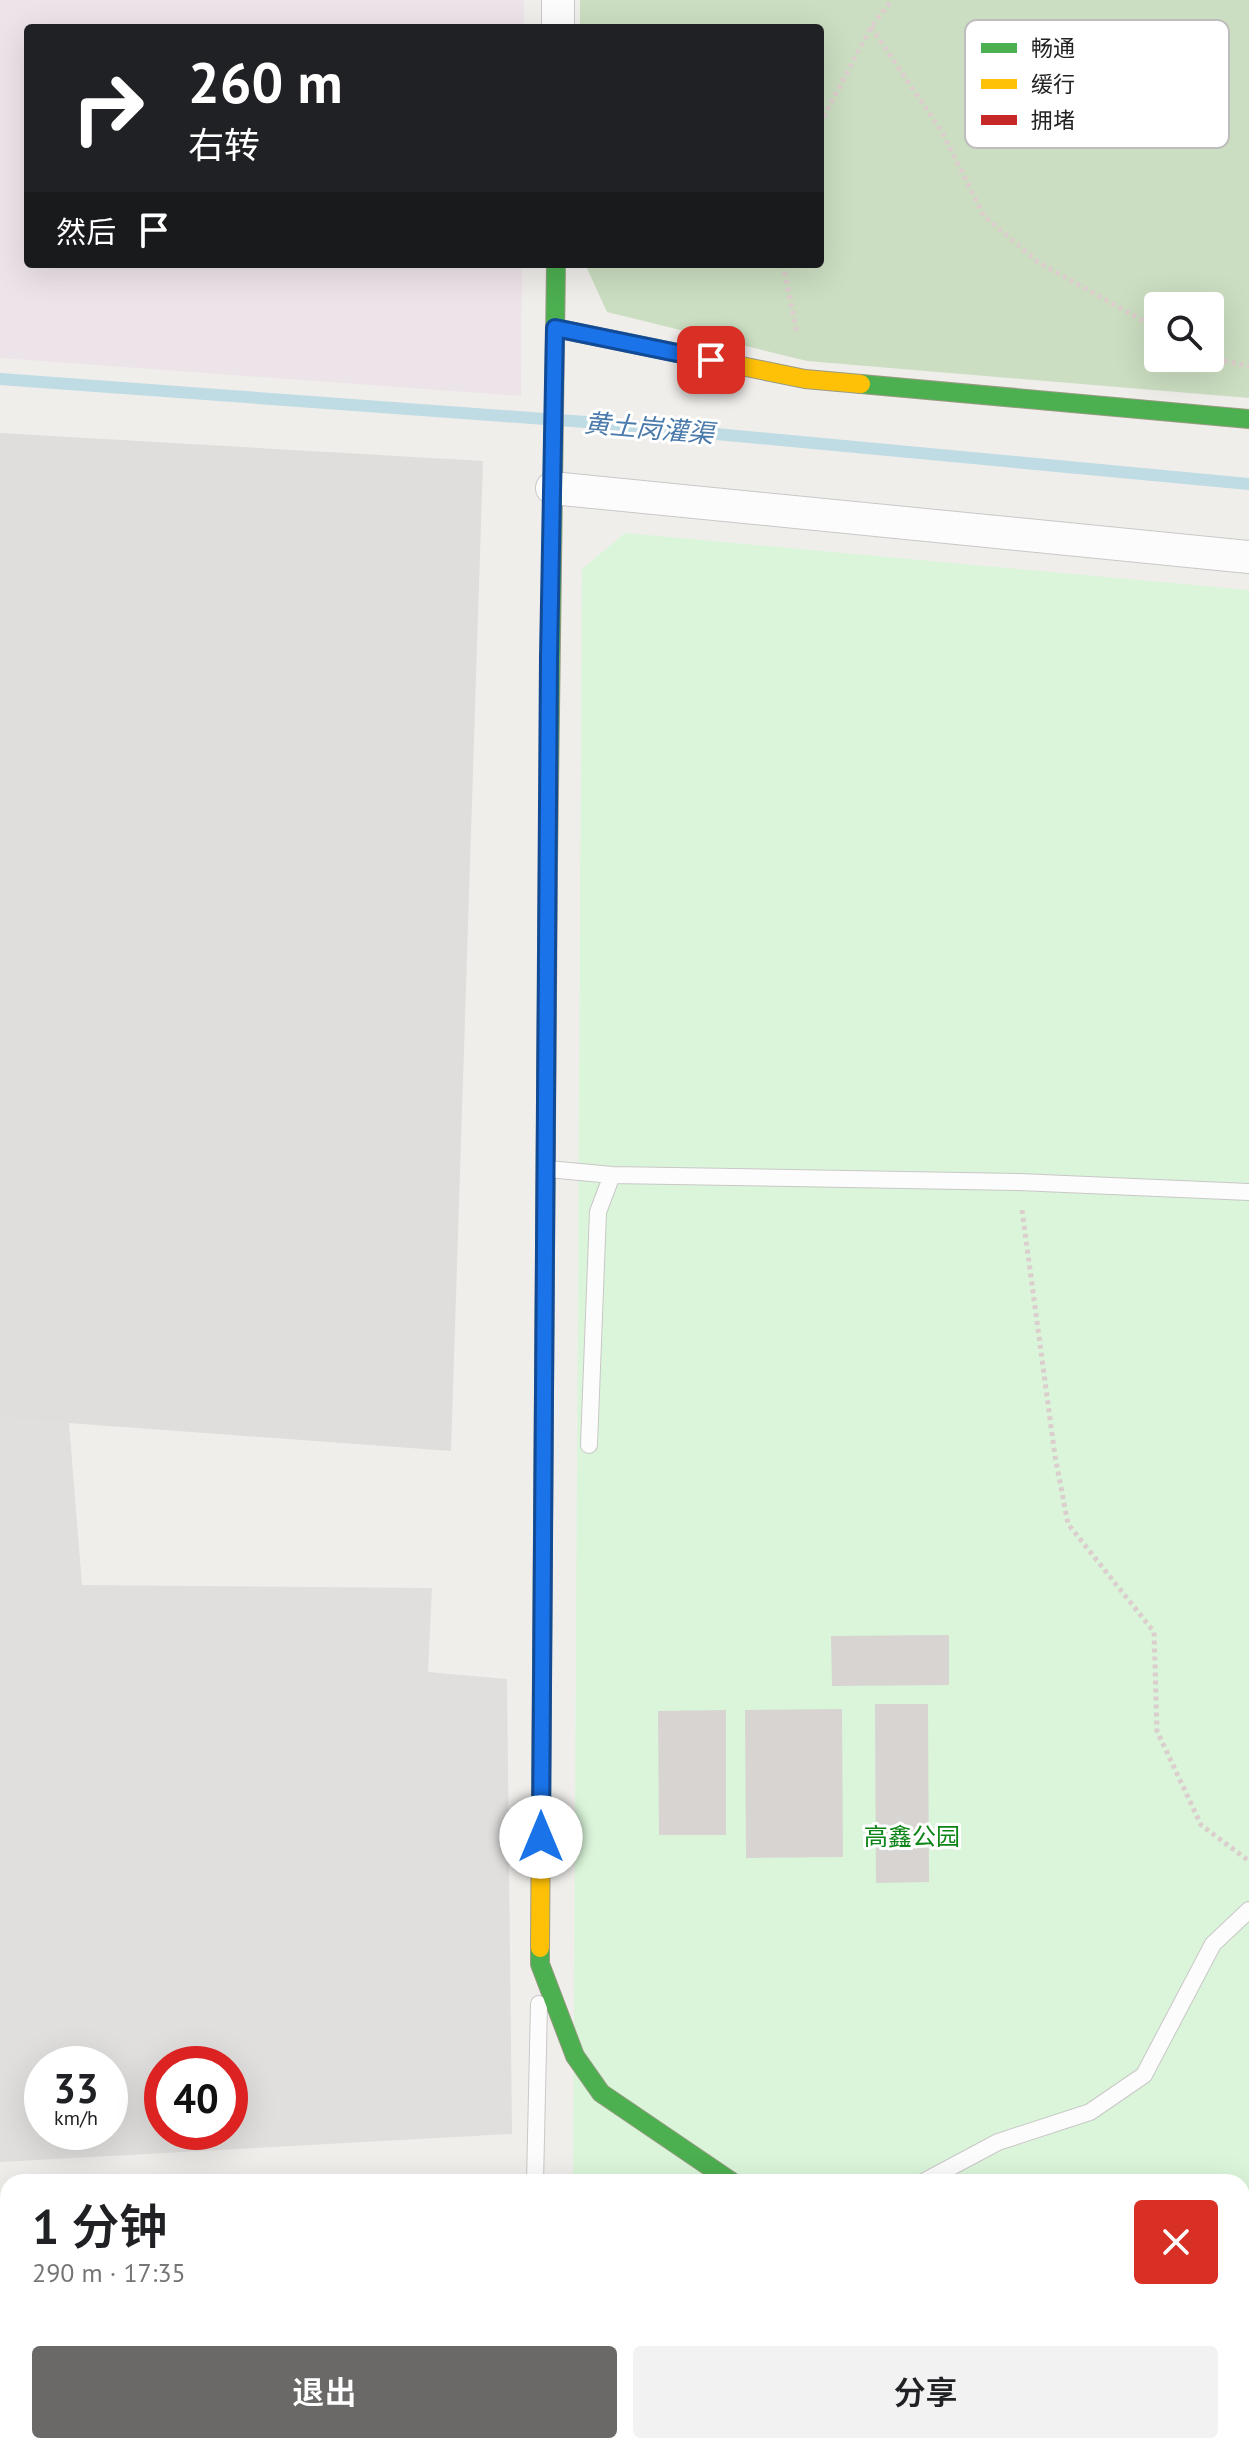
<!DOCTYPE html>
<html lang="zh">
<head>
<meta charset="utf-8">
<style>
  body { margin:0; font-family:"PT Sans","Noto Sans SC",sans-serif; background:#f2f2f2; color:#202124; height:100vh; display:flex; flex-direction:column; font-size:30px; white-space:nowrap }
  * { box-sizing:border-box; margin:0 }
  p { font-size:26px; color:#757577 }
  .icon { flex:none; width:44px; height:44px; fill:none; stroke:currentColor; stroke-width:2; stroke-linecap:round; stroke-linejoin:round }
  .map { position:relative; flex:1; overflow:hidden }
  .panel { position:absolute; left:0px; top:2174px; width:1250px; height:280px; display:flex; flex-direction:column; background:#fff; border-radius:24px 24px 0 0; box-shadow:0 8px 32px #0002 }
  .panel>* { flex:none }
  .guide { position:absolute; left:24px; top:24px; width:800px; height:244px; border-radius:8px; box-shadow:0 8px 32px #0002; background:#202124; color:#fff; overflow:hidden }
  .controls { position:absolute; left:1144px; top:292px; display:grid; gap:16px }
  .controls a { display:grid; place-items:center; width:80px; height:80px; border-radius:8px; background:#fff; box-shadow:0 8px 32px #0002; font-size:40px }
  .speed { position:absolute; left:24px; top:2046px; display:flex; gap:16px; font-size:40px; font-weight:700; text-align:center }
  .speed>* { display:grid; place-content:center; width:104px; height:104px; border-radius:50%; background:#fff; box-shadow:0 8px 32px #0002; line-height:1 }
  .speed small { font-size:20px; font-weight:400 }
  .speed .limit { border:12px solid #d22; background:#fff; color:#111 }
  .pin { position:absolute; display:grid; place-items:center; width:68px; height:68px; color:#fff; margin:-34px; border-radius:16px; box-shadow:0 4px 12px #0006 }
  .me { position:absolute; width:88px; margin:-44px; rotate:0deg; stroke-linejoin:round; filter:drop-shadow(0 0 6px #0008) }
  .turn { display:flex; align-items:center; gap:28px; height:168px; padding:0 32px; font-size:36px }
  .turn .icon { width:104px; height:104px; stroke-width:2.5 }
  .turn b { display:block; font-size:56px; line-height:68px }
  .then { display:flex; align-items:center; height:76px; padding:0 32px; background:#0003; gap:16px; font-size:30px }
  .round { display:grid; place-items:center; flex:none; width:84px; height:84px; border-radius:8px; background:#f2f2f2 }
  .head { display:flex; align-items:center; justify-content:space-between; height:136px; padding:0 32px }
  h1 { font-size:48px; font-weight:600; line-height:60px }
  .button { display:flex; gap:16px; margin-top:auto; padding:16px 32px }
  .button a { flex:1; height:92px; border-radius:8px; background:#6a6968; color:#fff; font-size:32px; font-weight:600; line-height:92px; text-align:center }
  .button a+a { background:#f2f2f2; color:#202124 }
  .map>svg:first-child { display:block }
</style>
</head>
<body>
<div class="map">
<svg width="1249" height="2454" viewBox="0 0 1249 2454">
  <rect width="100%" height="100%" fill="#f0eeeb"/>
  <path fill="#dfdedc" d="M0 433 483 461 451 1451 0 1418Z"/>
  <path fill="#ede4e9" d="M0 0H524V28H28V264H522L521 396 0 358Z"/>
  <path fill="#cbdec1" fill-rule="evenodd" d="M580 0H1249V398L807 361 607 312 585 264H820V28H580ZM1158 306H1210V358H1158Z"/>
  <path fill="#daf5da" d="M625 533 1249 590V2454H578L577 2446H1242V2182H573L582 569Z"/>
  <path fill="#e0dfde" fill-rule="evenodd" d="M0 1417 69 1423 82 1585 432 1588 428 1672 507 1679 512 2134 0 2162ZM42 2064H110V2132H42ZM162 2064H230V2132H162Z"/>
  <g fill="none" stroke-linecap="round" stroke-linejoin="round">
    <path stroke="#bfdbe3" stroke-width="12" d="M0 379 599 423 1249 484"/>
  </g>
  <path fill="#d7d4d2" d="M949 1635V1685L832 1686 831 1636Z
    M875 1704H928L929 1882 876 1883Z
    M842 1709 843 1857 746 1858 745 1710Z
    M726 1710V1835H659L658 1711Z"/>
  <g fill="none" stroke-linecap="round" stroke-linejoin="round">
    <g stroke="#c9c8c7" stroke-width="18">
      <path id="lane" d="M548 1169 612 1175 1019 1182 1249 1192
        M589 1445 598 1212 612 1175
        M535 2182 539 2004
        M923 2182 998 2142 1090 2112 1144 2075 1213 1944 1249 1910
        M0 2288 8 2291"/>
    </g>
    <g stroke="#c9c8c7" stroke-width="34">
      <path id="street" d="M558 28V0
        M552 488 1249 557
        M782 2454 784 2446"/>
    </g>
    <g stroke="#999a82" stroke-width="20">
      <path id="fast" d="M861 384 1249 419
        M548 862 556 264
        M540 1948V1964L575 2056 601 2093 732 2182"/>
    </g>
    <g stroke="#999a82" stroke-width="20">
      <path id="slow" d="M555 328 805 379 861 384
        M540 1948 544 1389"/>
    </g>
    <g stroke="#999a82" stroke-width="20">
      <path id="jam" d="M544 1389 548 862"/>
    </g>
    <path stroke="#dccecd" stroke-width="5" stroke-dasharray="4 4" stroke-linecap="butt" d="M871 27 942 132 984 216 1038 262 1158 329
      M820 124 871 27 892 0
      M783 264 797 334
      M1208 358 1249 366
      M1022 1210 1055 1456 1068 1524 1154 1632 1157 1731 1201 1825 1249 1861"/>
    <use href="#lane" stroke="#fdfcfc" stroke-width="16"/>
    <use href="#street" stroke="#fdfcfc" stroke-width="32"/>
    <use href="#fast" stroke="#4caf50" stroke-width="18"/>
    <use href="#slow" stroke="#ffc107" stroke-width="18"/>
    <use href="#jam" stroke="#c62828" stroke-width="18"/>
  </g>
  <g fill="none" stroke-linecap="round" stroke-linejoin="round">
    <g stroke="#114b97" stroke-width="20">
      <path id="route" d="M541 1837 549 657 555 328 711 360"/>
    </g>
    <use href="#route" stroke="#1a73e8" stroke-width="14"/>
  </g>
  <g text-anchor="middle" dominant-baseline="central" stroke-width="6" stroke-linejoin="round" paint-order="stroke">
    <g font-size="24" fill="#0c8416" stroke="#fff">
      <text x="912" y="1836">高鑫公园</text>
    </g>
    <g font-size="26" font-style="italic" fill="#4a7aab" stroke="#fff">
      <text transform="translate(649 428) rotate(5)">黄土岗灌渠</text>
    </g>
  </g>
  <rect x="965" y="20" width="264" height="128" rx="12" fill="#fff" stroke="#bdbdbd" stroke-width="2"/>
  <rect x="981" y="43" width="36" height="10" fill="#4caf50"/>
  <rect x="981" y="79" width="36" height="10" fill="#ffc107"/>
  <rect x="981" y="115" width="36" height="10" fill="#c62828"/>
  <g font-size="22" fill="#222">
    <text x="1031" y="56">畅通</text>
    <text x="1031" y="92">缓行</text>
    <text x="1031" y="128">拥堵</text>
  </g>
</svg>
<div class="controls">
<a><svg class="icon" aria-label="search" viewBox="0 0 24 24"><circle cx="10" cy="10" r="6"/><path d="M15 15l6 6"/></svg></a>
</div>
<div class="speed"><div>33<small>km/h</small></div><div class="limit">40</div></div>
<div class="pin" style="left:711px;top:360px;background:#d93025"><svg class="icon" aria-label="arrive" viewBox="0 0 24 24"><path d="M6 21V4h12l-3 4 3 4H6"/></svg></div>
<svg class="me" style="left:541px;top:1837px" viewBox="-20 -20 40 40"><circle r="19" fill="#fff"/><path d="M0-13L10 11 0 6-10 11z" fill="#1a73e8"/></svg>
<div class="guide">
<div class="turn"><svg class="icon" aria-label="right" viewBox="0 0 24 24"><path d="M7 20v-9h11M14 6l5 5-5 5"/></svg><div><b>260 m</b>右转</div></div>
<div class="then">然后<svg class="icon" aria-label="arrive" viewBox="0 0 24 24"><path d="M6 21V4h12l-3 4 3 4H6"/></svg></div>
</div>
<section class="panel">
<div class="head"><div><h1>1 分钟</h1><p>290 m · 17:35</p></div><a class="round" style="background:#d93025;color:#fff"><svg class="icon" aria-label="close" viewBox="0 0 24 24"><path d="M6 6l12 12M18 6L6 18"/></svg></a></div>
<div class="button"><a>退出</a><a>分享</a></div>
</section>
</div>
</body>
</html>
